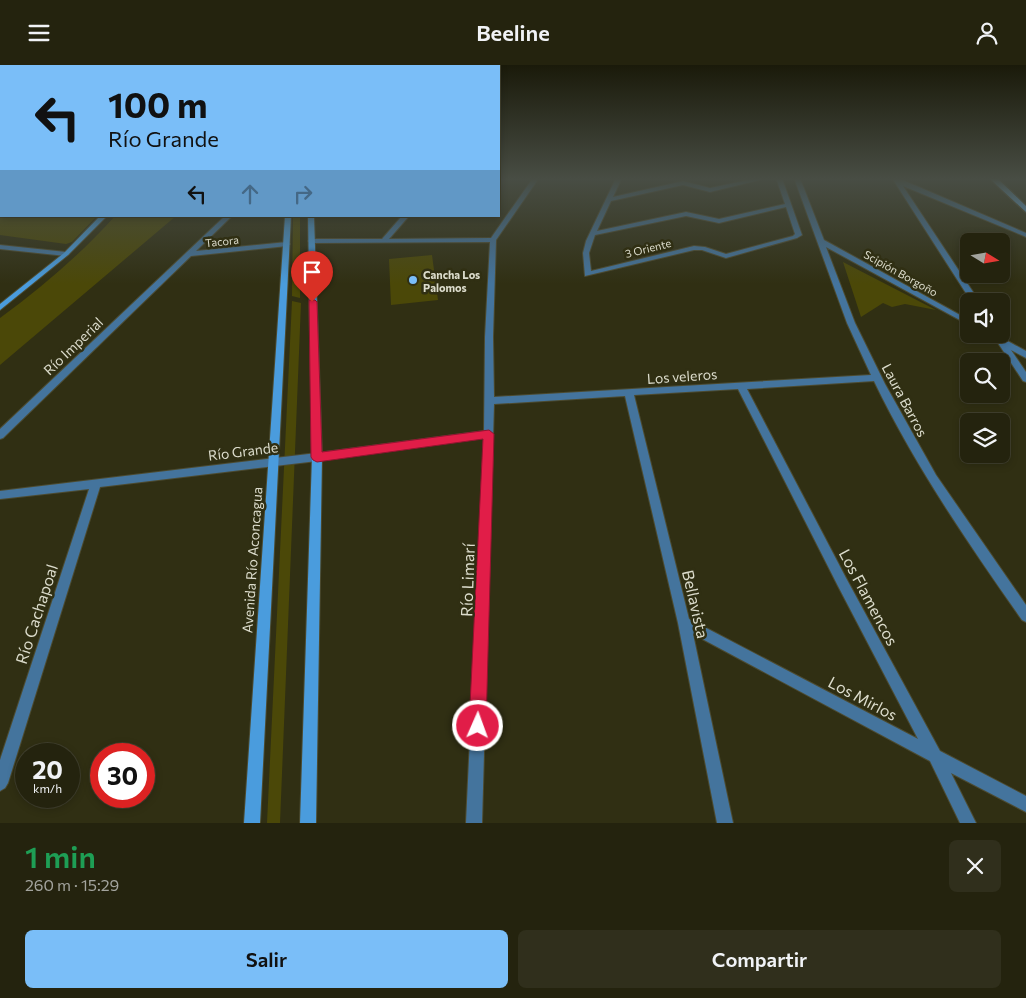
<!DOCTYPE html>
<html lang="es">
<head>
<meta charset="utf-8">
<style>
  body { margin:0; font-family:Commissioner,sans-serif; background:#302f1c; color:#f1f3f6; height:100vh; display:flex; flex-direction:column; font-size:19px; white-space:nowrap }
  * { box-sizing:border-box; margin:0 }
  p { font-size:16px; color:#a3a49e }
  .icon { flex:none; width:28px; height:28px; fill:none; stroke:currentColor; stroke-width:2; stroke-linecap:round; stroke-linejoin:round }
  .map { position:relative; height:758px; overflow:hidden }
  .side { display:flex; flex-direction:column; background:#24230e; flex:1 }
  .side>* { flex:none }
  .top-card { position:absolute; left:0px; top:0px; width:500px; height:152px; box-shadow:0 2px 8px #0003,0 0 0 1px #41402e; background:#7abef8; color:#111; overflow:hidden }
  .needle { width:32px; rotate:101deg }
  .buttons { position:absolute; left:960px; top:168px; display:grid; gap:10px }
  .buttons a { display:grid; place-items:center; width:50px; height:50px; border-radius:8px; background:#24230e; box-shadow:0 2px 8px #0003,0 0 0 1px #41402e; font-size:25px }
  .speed { position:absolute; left:15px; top:678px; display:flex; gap:10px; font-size:25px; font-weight:700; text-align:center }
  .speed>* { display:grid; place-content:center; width:65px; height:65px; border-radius:50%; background:#24230e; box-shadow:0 2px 8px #0003,0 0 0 1px #41402e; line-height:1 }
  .speed small { font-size:12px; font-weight:400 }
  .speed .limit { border:8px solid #d22; background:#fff; color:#111 }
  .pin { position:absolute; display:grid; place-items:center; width:42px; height:42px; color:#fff; margin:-51px -21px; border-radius:50% 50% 50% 0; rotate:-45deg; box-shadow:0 0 5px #0007 }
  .pin .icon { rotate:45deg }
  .me { position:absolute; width:55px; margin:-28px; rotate:2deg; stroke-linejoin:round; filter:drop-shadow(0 0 4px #0008) }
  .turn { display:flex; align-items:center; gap:18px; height:105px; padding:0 25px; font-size:22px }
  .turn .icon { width:65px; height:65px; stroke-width:2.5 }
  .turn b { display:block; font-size:35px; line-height:42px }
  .lanes { display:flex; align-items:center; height:48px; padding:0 25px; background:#0003; justify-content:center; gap:25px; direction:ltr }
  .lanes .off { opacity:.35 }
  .round { display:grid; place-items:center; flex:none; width:52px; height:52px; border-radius:8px; background:#302f1c }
  .summary { display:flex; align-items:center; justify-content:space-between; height:85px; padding:0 25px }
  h1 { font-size:30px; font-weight:600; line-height:38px; color:#1e9e55 }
  .cta { display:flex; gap:10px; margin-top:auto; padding:10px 25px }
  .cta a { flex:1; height:58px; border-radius:8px; background:#7abef8; color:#111; font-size:20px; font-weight:600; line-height:58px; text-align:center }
  .cta a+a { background:#302f1c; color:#f1f3f6 }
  header { display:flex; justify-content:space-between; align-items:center; height:65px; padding:0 25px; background:#24230e; font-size:22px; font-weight:600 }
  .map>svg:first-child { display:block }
</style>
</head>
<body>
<header><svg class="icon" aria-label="menu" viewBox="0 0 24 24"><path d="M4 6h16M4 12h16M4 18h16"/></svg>Beeline<svg class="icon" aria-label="person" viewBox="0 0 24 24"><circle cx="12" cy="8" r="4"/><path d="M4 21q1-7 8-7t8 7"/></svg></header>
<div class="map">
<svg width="1026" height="758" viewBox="0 0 1026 758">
  <rect width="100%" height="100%" fill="#302f13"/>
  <path fill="#4b4808" d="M0 113 1 151H97L72 177 66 179 0 170Z
    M115 151H176L0 300V253C42 222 80 190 115 151Z
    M293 151H300V233L292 231Z
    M432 190 438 235 391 240 389 194Z
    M843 197 936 245 905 239 892 242 883 238 861 252Z
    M292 236 301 238 280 758H267Z"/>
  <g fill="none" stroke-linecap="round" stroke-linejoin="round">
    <g stroke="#4c4b31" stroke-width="2">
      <path id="street" d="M533 113H539L496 175 493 272 494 332 871 310 847 258 794 113H800L824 175 969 255V260L826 182 855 258 885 319 936 410 1026 540V557L1022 555C968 478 915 401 874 316L747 324 846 513 940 686 1026 731V747L951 708 976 758H960L930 696 693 569 733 758H717L678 558 625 331 494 339 482 758H466L484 373 317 396 100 422 8 718 5 723 0 726V695L89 424 0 434V426L317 388 484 366 485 272 490 177 311 178 308 176 311 174H382L402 151H409L389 174 491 173ZM738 324 838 521 918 674 689 554 634 330Z
        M616 113H622L613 132 683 116 710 123 757 113H768L710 127 683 120 611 136 597 166 686 147 719 154 785 139 776 113H782L802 170 797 173 726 193 702 185H694L585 211 583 188 586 176ZM786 142 795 169 793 171 726 189 705 182 694 181 591 206 589 188 595 170 686 151 719 158Z
        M892 113H898L1026 168V172L1024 171 903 121 979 236H971Z
        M225 151H232L196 186 287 177 290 179 287 181 191 191 3 373 0 374V364Z
        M0 180 66 187 69 189 66 191 0 184Z
        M984 269H1000L1004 274 1026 286V293L1011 285 1026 307V317L1023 316 998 278Z"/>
    </g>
    <g stroke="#4c4b31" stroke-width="2">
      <path id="secondary" d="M100 151H107L68 190 0 245V239L64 188Z
        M285 151H291L260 758H244Z
        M308 151H314L322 392 316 758H300L312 392Z"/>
    </g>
    <g stroke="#4c4b31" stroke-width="3">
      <path id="primary" d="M989 113H997L1026 141V147Z"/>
    </g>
    <use href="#street" fill="#44749d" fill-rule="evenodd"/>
    <use href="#secondary" fill="#4a9cdd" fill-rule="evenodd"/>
    <use href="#primary" fill="#68b9fc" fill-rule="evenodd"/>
  </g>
  <linearGradient id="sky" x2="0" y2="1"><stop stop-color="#1a1a0a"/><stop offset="0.52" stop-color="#484d44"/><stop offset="1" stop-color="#484d44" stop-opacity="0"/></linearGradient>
  <rect width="1026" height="219" fill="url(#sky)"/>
  <path fill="#e11d48" stroke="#92132f" d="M309 235H315L317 237 322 387 489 365 494 369 486 661 483 667 478 669 472 667 469 661 483 374 317 397 313 395 311 392Z"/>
  <circle fill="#7abef8" stroke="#302f13" stroke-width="2" cx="413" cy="215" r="5"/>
  <g text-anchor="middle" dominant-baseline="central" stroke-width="5" stroke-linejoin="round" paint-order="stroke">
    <g font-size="11" fill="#dcdccc" stroke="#302f13">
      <text transform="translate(222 176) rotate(-6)">Tacora</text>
      <text transform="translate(648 183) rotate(-14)">3 Oriente</text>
      <text transform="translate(901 208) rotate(29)">Scipión Borgoño</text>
    </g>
    <g font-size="11" font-weight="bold" fill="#dcdccc" stroke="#302f13" text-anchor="start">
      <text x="423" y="209">Cancha Los<tspan x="423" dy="13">Palomos</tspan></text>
    </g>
    <g font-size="14" fill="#dcdccc" stroke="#302f13">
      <text transform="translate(73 281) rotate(-44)">Río Imperial</text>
      <text transform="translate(682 311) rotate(-4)">Los veleros</text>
      <text transform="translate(905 335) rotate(62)">Laura Barros</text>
      <text transform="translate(243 386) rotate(-7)">Río Grande</text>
      <text transform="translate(252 495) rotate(-86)">Avenida Río Aconcagua</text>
    </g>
    <g font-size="16" fill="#dcdccc" stroke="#302f13">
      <text transform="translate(467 515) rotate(-88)">Río Limarí</text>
      <text transform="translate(869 532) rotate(62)">Los Flamencos</text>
      <text transform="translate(696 539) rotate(77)">Bellavista</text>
      <text transform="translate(36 549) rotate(-72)">Río Cachapoal</text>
      <text transform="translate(863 633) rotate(28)">Los Mirlos</text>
    </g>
  </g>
</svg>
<div class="buttons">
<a><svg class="needle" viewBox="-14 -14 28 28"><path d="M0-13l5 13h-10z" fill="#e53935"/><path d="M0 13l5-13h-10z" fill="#a3a49e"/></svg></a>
<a><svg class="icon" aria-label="sound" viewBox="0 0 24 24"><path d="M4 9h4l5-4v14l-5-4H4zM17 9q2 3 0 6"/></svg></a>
<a><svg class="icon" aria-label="search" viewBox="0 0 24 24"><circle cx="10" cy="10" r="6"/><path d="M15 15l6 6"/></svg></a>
<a><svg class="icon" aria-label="layers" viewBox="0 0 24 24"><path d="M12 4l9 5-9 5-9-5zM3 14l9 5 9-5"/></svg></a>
</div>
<div class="speed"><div>20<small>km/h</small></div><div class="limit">30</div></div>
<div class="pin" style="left:312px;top:237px;background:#d93025"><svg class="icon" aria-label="arrive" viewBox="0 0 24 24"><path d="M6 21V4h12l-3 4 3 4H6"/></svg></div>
<svg class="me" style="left:478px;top:661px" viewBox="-20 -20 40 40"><circle r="17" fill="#e11d48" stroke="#fff" stroke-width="3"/><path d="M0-11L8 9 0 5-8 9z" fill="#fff"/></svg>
<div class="top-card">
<div class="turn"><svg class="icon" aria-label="left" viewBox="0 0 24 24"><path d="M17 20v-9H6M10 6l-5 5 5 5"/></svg><div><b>100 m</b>Río Grande</div></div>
<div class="lanes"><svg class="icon" aria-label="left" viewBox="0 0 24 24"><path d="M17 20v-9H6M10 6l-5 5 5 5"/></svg><svg class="icon off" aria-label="ahead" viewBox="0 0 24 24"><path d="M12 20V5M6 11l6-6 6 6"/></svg><svg class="icon off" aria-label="right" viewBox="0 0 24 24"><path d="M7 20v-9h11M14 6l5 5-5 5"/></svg></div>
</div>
</div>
<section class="side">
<div class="summary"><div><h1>1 min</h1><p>260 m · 15:29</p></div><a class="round"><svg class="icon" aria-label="close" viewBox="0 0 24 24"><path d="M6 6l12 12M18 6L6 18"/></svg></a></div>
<div class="cta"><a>Salir</a><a>Compartir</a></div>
</section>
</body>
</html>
